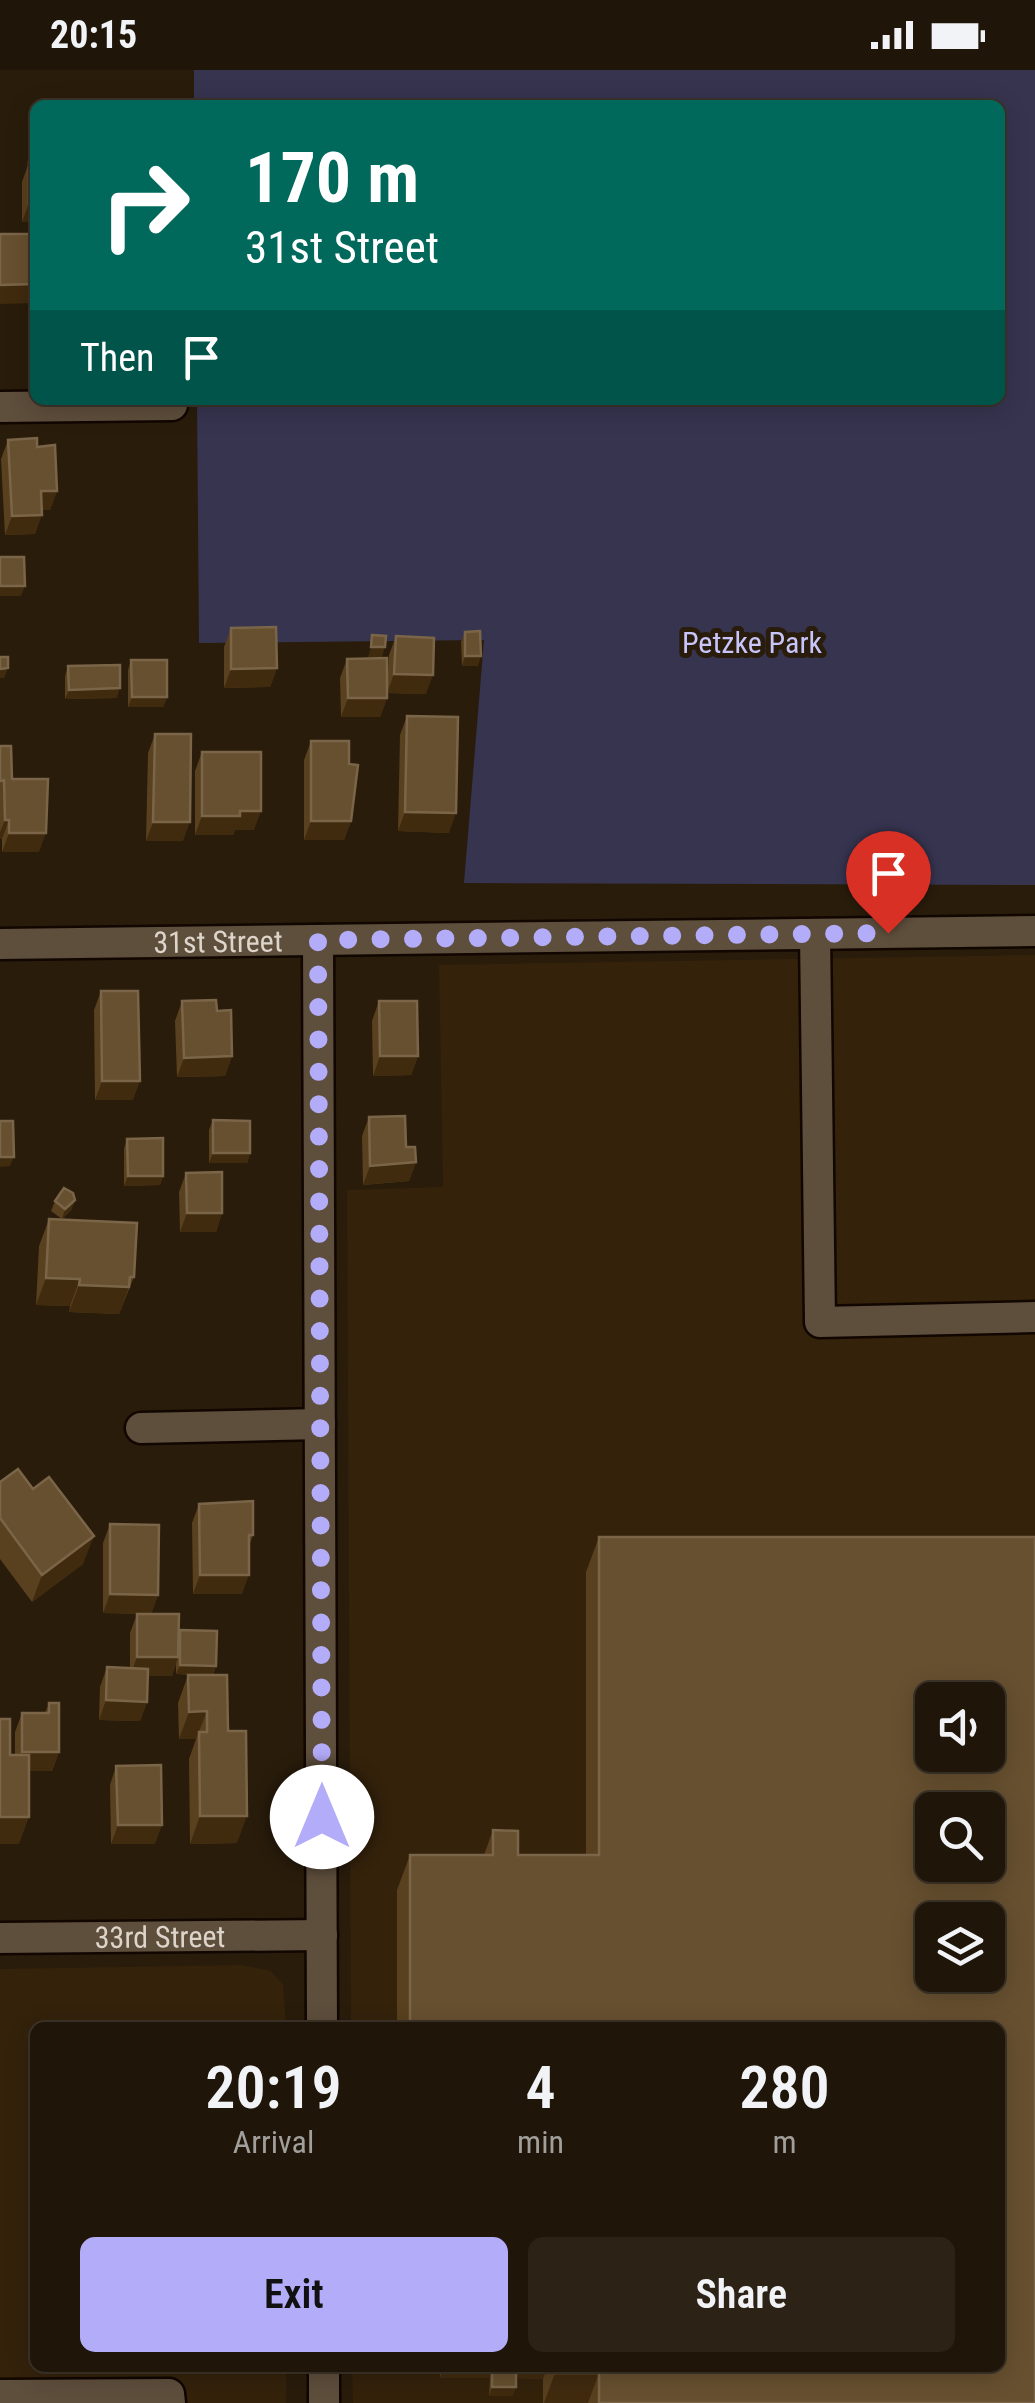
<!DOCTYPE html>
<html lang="en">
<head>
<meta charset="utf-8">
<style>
  body { margin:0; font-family:"Roboto Condensed",sans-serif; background:#2c2216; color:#f1f3f6; height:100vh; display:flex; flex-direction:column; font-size:38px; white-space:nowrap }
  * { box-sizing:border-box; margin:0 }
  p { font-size:32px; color:#a19f9c }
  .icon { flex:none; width:55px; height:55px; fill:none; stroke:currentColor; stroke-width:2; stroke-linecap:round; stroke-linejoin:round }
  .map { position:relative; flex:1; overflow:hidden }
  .details { position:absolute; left:30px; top:1952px; width:975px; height:350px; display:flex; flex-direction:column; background:#1f1508; border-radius:15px; box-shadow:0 5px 25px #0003,0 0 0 2px #3c3429 }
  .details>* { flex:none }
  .top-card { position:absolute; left:30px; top:30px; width:975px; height:305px; border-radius:15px; box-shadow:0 5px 25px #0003,0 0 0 2px #3c3429; background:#00695c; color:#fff; overflow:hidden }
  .controls { position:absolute; left:915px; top:1612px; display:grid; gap:20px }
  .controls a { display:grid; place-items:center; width:90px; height:90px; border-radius:15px; background:#1f1508; box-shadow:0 5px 25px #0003,0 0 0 2px #3c3429; font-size:50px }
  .pin { position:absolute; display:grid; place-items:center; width:85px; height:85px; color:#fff; margin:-102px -42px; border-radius:50% 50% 50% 0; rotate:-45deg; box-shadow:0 0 10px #0007 }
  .pin .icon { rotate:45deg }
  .me { position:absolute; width:110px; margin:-55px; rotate:0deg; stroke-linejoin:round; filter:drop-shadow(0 0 8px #0008) }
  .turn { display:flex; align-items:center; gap:35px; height:210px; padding:0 50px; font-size:45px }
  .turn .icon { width:130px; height:130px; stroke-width:2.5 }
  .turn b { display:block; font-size:70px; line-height:85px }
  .then { display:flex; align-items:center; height:95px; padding:0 50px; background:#0003; gap:20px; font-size:38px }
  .eta { display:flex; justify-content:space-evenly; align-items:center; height:170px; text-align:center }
  .eta b { font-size:60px; font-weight:600; line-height:70px }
  .primary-button { display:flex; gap:20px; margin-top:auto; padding:20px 50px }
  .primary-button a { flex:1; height:115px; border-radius:15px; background:#b3acf9; color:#111; font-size:40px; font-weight:600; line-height:115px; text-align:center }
  .primary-button a+a { background:#2c2216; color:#f1f3f6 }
  .status { display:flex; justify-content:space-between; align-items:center; height:70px; padding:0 50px; background:#1f1508; direction:ltr }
  .status svg { height:28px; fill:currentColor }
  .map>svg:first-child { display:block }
</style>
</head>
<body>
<div class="status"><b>20:15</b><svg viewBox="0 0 49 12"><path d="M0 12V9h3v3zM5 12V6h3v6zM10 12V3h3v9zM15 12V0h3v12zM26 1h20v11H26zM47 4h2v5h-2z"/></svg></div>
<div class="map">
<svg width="1035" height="2333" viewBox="0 0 1035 2333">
  <rect width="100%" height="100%" fill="#291c0b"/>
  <path fill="#34220b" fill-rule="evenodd" d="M1035 885V2333H353L352 2298H1000V1958L351 1957 347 1120 443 1117 439 895ZM932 1630H988V1685H932ZM932 1740H988V1795H932ZM932 1850H988V1905H932Z
    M241 1895 271 1901 283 1915 286 1957 35 1958V2298H286V2333H0V1899Z"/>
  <path fill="#373450" d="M194 0H1035V815L464 813 484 570 199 573 197 330H1000V35H194Z"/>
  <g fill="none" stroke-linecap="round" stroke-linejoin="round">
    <g stroke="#110600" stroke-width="35">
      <g id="minor">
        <path d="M0 337 172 335"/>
        <path d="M815 864 820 1252 1035 1247"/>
        <path d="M318 870 322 1958"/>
        <path id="s1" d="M0 874 1035 861"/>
        <path d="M141 1358 320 1354"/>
        <path id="s2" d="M0 1868 322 1865"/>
        <path d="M324 2298V2333"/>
        <path d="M0 2325 169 2324 170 2333"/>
      </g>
    </g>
    <use href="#minor" stroke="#5e4e3c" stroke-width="30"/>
  </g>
  <path fill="#59401e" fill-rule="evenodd" d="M35 87V152H22V112L29 92H33Z
    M8 370 37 377 57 421 50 440H42L35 464 5 465 1 389Z
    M231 558 277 598 270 617 224 618V577Z
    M465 562 478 596H462L461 572Z
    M396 566 426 624 387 623 389 585Z
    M347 589 387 628 380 647H341L340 608Z
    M131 590 167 627 163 637H128V600Z
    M68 596 117 628 65 629V606Z
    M407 646 449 763 398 761 400 665Z
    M155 664 183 771H146L148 683Z
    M311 671 351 751 344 770H304V690Z
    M0 676 12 709 39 782H2V769H0Z
    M202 682 254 760H235L233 765H195V701Z
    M101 921 133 1030H95L94 940Z
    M182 931 217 941 232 986 225 1006 177 1007 175 951Z
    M379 931 418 986 411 1005 373 1006 372 951Z
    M369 1047 406 1077 416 1092 409 1111 363 1115 362 1066Z
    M213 1050 250 1083 247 1093H209V1060Z
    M127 1069 163 1106 160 1115 124 1116V1078Z
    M186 1103 222 1143 216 1162H180L179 1122Z
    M75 1130 71 1140 62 1149 51 1141 55 1131Z
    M49 1149 134 1207 119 1244 69 1242 70 1236 36 1235 39 1176Z
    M0 1412 83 1494 32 1532 0 1489Z
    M199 1434 253 1465 249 1476 242 1524H193L192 1453Z
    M110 1454 158 1525 151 1544 103 1543V1473Z
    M599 1467H1035V2333H543V2309L516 2308V2317L512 2326H489L490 2308H440V2299H398V2298H1000V1958H397V1820L410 1785H484L493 1760 518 1761V1785H586V1502ZM932 1630H988V1685H932ZM932 1740H988V1795H932ZM932 1850H988V1905H932Z
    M137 1544 179 1565 216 1596 213 1605 228 1661 237 1773 190 1774 189 1689 196 1669H179L178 1633 188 1605H198L176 1604V1593L172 1606H148L147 1632 140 1651 99 1650 100 1617 107 1597 130 1598V1563Z
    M49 1633 59 1682 52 1701H29L19 1774H0L10 1685H15V1662L22 1643H45Z
    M116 1696 155 1774H111L110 1715Z"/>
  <path fill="#402b0f" d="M29 133H35V152H22Z
    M35 214V233L0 234V215Z
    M41 421H57L50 440H34Z
    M42 445 35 464 5 465 12 446Z
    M0 516H25L21 526H0Z
    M371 577H385L382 587H368Z
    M465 586H481L478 596H462Z
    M8 598 4 608H0V599Z
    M277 598 270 617 224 618 231 599Z
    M394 604 433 605 426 624 387 623Z
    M120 618 117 628 65 629 69 620Z
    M132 627H167L163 637H128Z
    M348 628H387L380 647H341Z
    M240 741H261L254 760H235L233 765H195L202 746Z
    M405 742 456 743 449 763 398 761Z
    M5 750H9L2 769H0V762Z
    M311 751H351L344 770H304Z
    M153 752H190L183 771H146Z
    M9 763H46L39 782H2Z
    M232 986 225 1006 177 1007 184 988Z
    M380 986H418L411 1005 373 1006Z
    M102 1011H140L133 1030H95Z
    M213 1083H250L247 1093H209Z
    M0 1087H14L10 1096 0 1097Z
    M416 1092 409 1111 363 1115 370 1096Z
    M128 1106H163L160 1115 124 1116Z
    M75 1130 71 1140 62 1149 65 1139Z
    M187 1143H222L216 1162H180Z
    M46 1208 80 1209 70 1236 36 1235Z
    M79 1215 129 1217 119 1244 69 1242Z
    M94 1466 83 1494 32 1532 42 1505Z
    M200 1505H249L242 1524H193Z
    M110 1524 158 1525 151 1544 103 1543Z
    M137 1587H178L172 1606H130Z
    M180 1595 216 1596 213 1606 176 1604Z
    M106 1630 147 1632 140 1651 99 1650Z
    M207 1641 196 1669H179L189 1642Z
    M22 1682H59L52 1701H15Z
    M200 1746H247L237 1773 190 1774Z
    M0 1747H29L19 1774H0Z
    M118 1755H162L155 1774H111Z
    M399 2298H440V2299H398Z
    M443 2298H547L543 2309 492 2308V2301L490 2308H440Z
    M555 2303H599L588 2333H544Z
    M492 2317H516L512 2326H489Z"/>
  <path fill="#675030" stroke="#7a6548" stroke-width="2.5" fill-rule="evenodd" d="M29 92H35V133H29Z
    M0 164H35V214L0 215Z
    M37 368V377L55 375 57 421H41L42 445 12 446 8 370Z
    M0 487H24L25 516H0Z
    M276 557 277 598 231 599V558Z
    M480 561 481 586H465V562Z
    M372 565 386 566 385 577H371Z
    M396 566 434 568 433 605 394 604Z
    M0 587H8V598L0 599Z
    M387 588V628H348L347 589Z
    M131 590H167V627H132Z
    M120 595V618L69 620 68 596Z
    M407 646 458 647 456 743 405 742Z
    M155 664H191L190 752H153Z
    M311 671H349V694L358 695 351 751H311Z
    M0 676H11L12 709H48L46 763H9V750H5L4 710 0 711Z
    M202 682H261V741H240V746H202Z
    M101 921H138L140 1011H102Z
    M216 930 217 941 231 940 232 986 184 988 182 931Z
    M379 931H417L418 986H380Z
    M405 1046 406 1077H415L416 1092 370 1096 369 1047Z
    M213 1050 250 1051V1083H213Z
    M0 1051H13L14 1087H0Z
    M163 1068V1106H128L127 1069Z
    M222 1102V1143H187L186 1103Z
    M64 1118 73 1123 75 1130 65 1139 55 1131Z
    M49 1149 137 1153 134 1207H130L129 1217 79 1215 80 1209 46 1208Z
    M18 1399 33 1419 49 1407 94 1466 42 1505 0 1448V1412Z
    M253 1431V1465H249V1505H200L199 1434Z
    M110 1454 159 1455 158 1525 110 1524Z
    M599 1467H1035V2333H599V2303H555V2298H1000V1958H410V1785H493V1760L518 1761V1785H599ZM932 1630H988V1685H932ZM932 1740H988V1795H932ZM932 1850H988V1905H932Z
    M137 1544H179L178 1587H137Z
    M180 1560 217 1561 216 1596 180 1595Z
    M107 1597 148 1599 147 1632 106 1630Z
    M188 1605H227L228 1661H246L247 1746H200L199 1662H207V1641L189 1642Z
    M49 1633H59V1682H22V1643H49Z
    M0 1649H10V1685H29V1747H0Z
    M161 1695 162 1755H118L116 1696Z
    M492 2301H516V2317H492Z"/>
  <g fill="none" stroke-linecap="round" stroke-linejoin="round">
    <path stroke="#b3acf9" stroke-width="18" stroke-dasharray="0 32.4" d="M322 1747 318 870 888 863"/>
  </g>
  <g text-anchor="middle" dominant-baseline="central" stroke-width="10" stroke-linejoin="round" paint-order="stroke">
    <g font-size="30" fill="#c8c5fa" stroke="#291c0b">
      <text x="752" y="572">Petzke Park</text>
    </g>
    <g font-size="30" fill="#ddd4ca" stroke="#291c0b">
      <text stroke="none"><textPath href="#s1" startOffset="218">31st Street</textPath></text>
      <text stroke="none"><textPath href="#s2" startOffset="160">33rd Street</textPath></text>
    </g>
  </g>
</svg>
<div class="controls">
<a><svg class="icon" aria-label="sound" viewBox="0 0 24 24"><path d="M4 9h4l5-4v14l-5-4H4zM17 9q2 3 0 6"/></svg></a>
<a><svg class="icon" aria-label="search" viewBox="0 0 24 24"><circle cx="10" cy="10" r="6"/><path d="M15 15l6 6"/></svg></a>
<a><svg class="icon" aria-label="layers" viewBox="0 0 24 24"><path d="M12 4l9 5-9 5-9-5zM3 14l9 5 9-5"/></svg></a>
</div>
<div class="pin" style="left:888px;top:863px;background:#d93025"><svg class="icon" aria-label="arrive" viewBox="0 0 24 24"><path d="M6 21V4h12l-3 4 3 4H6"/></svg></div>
<svg class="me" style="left:322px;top:1747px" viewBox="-20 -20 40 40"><circle r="19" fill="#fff"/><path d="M0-13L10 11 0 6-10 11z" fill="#b3acf9"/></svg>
<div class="top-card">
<div class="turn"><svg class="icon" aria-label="right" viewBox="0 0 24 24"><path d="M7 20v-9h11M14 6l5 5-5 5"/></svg><div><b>170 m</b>31st Street</div></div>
<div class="then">Then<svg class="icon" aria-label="arrive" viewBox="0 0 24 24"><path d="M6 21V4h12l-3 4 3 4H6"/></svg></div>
</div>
<section class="details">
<div class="eta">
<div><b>20:19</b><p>Arrival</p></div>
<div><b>4</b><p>min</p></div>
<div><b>280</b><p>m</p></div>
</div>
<div class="primary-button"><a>Exit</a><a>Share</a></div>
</section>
</div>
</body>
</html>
